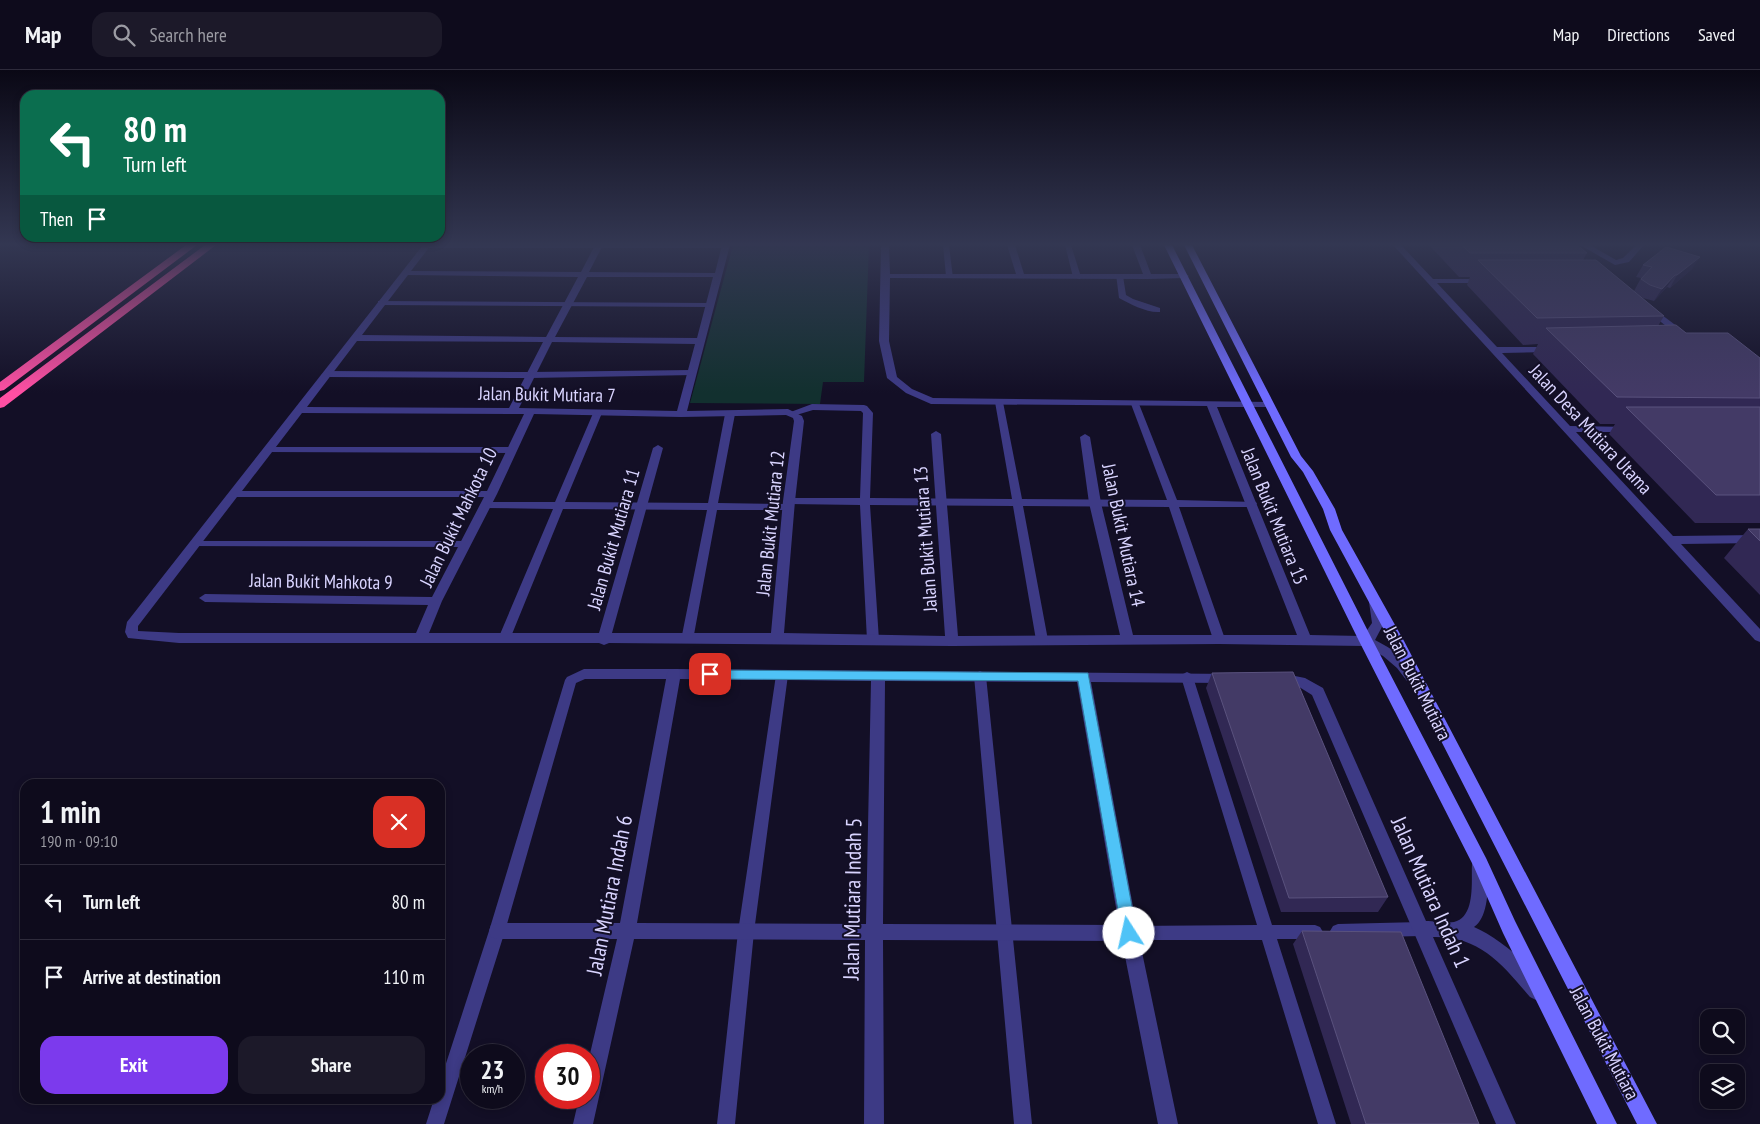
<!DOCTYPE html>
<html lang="en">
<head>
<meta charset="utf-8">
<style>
  body { margin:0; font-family:"PT Sans Narrow",sans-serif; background:#1c1929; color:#f1f3f6; height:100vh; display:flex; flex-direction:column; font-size:19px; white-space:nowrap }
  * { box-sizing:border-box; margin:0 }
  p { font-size:16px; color:#9b9ba3 }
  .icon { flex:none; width:28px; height:28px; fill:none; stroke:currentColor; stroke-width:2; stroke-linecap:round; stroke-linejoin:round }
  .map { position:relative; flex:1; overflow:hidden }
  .sheet { position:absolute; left:20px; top:709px; width:425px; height:325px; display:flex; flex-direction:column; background:#0e0b1c; border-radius:15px; box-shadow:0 2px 8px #0003,0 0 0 1px #2e2b3b }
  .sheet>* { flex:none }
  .guide { position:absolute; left:20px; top:20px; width:425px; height:152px; border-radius:15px; box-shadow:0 2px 8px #0003,0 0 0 1px #2e2b3b; background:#0b6e4f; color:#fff; overflow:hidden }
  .fabs { position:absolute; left:1700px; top:939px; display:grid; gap:10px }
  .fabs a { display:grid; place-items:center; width:45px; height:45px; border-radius:10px; background:#0e0b1c; box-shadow:0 2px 8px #0003,0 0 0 1px #2e2b3b; font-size:25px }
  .speed { position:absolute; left:460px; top:974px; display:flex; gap:10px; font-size:25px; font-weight:700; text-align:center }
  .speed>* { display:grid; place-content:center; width:65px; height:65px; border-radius:50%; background:#0e0b1c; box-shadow:0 2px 8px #0003,0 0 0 1px #2e2b3b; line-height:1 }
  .speed small { font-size:12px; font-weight:400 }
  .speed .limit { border:8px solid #d22; background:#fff; color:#111 }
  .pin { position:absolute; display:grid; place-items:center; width:42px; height:42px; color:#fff; margin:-21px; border-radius:10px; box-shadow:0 2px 8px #0006 }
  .me { position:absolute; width:55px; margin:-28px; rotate:350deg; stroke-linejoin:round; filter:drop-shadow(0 0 4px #0008) }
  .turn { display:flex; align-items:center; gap:18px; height:105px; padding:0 20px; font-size:22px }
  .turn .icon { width:65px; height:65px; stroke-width:2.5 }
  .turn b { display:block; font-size:35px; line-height:42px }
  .then { display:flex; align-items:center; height:48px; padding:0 20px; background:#0003; gap:10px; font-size:19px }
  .round { display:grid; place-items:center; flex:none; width:52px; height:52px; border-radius:15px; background:#1c1929 }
  .head { display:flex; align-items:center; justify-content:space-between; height:85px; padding:0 20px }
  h1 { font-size:30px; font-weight:800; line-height:38px }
  .button { display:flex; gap:10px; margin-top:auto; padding:10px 20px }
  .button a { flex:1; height:58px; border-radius:15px; background:#7c3aed; color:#fff; font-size:20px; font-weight:800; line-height:58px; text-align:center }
  .button a+a { background:#1c1929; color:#f1f3f6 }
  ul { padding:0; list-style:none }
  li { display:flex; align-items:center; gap:15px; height:75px; padding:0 20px; border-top:1px solid #2e2b3b }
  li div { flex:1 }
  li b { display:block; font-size:19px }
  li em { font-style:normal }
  header { display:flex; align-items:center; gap:30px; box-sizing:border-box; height:70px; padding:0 25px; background:#0e0b1c; border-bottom:1px solid #2e2b3b }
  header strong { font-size:24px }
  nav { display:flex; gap:28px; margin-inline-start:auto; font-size:18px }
  .search { width:350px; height:45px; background:#1c1929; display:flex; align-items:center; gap:12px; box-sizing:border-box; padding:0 18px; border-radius:15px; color:#9b9ba3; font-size:19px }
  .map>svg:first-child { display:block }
</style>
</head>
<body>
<header>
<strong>Map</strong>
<div class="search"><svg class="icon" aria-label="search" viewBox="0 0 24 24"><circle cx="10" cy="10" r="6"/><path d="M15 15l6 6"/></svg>Search here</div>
<nav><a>Map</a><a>Directions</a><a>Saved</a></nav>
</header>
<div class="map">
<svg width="1760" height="1054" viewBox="0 0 1760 1054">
  <rect width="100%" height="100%" fill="#130f26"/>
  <path fill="#12302f" d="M733 175H869L864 312H823L820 334 690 333Z"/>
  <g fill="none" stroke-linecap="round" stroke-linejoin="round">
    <path fill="#3d3a85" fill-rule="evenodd" d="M423 175H729L730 176 726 178H426L424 177Z
      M943 175H949L953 208 946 206Z
      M1065 175H1071L1081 207 1080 209 1073 207Z
      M1116 204 1123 206 1126 225 1133 229 1160 238V242C1147 243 1130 234 1119 228Z
      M378 231 709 233 713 235 709 237 381 235H378Z
      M691 300 695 303 694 305 531 308 327 307 323 304 327 301 531 302Z
      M999 329 1003 332 1022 429 1167 430 1131 334 1135 331 1139 334 1177 430 1256 432 1257 434 1252 437H1179L1225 569 1223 572H1215L1213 569 1169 437 1023 436 1048 570 1046 573H1038L1036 570 1013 436 870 435 879 570 877 573H869L867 570 860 435 789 434 793 437 788 440H717L693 570 691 573H683L681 570 707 440 563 439 510 569 508 572H500L498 569 553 439 485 438 480 435 485 432H555L594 341 597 340 602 343 565 432 708 433 725 344 730 341 735 344 718 433 788 434 784 431 789 428H860L863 343 861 341 813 340 793 346 788 343 812 334 864 335 867 336 873 343 870 428 1012 429 995 332Z
      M269 377H511L516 380 511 383 266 382 264 380Z
      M195 471H464L469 474 464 477 191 476 190 474 191 472Z
      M584 599H674L678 601 680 604 678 607 674 609H585L576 613 505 861 444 1054H426L434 1029H440V1012L489 861 565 610 567 607Z
      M782 600 786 602 788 605 754 862 735 1054H717L738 862 776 605 778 602Z
      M980 601 984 603 986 606 1032 1054H1014L974 606 976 603Z
      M1187 602 1191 604 1193 607 1272 855H1315L1320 857 1323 862 1320 867 1315 869H1277L1336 1054H1318L1262 870H1129L1124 868 1121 863 1124 858 1129 856 1257 855 1181 607 1183 604Z
      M1421 852 1426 854 1429 859 1426 864 1421 866 1338 868 1333 866 1330 861 1333 856 1338 854Z"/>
    <path fill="#3d3a85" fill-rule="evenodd" d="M423 175H431L411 201 581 202 595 175H603L589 202 715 203 722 175H730L687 341 788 339 802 346 804 351 795 431 784 563 945 566 931 364 936 361 941 364 958 566 1120 565 1089 433 1080 367 1085 364 1090 367 1101 433 1133 565H1297L1207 336 931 334 906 323 887 308 879 271 881 175H889L890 204H1016L1007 175H1015L1024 204H1143L1132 175H1140L1151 204H1185L1189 206 1185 208 1148 209 890 208 889 271 897 307 912 319 933 328 1272 332V336L1268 337H1217L1310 565 1363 566 1372 553 1369 532 1375 528 1379 529 1384 553 1375 570C1392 579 1409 589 1419 607L1417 611H1407L1397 598 1383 586 1364 576 1219 574 952 576 609 573 604 575 599 573H179L128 568 125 562 127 552ZM408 205 578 207 546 267 362 265ZM587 207H713L697 268 555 267ZM357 271 543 272 509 338 307 337ZM552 272 695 274 677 341 519 338ZM302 343 512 344H524L487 421H242ZM534 344 681 347 786 345 793 348 794 351 783 431 771 563H612L663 378 658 375 653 378 599 563H429L442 531 497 424ZM237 427H484L432 527 205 524 199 528 205 532 428 535 416 563H179L138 561V556Z
      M1393 175H1401L1433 209H1489L1490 211 1486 213H1437L1497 277H1553L1555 279 1550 282 1502 283 1570 356 1633 357 1634 359 1629 362H1576L1673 466 1760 465V473L1681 474 1760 559V572L1755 570Z
      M1580 175H1590L1616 190 1623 188 1636 175H1644L1629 192 1615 195Z
      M1650 236 1686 263V267H1680L1647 241 1646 239Z
      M674 599 1232 604 1234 608 1232 612 1227 613 1091 612 1138 863 1178 1054H1158L1122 871 883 870 884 1054H864L865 870 634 869 593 1054H573L579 1028H589V988L617 869H497L491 867 489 861 491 855 497 853H620L667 604 669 600ZM680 609 871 611 866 854 637 853ZM885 611 1077 612 1119 855 883 854Z
      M1280 603 1305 608 1323 618 1426 851C1434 851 1447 853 1454 852 1476 847 1471 810 1472 794L1474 789 1480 787 1486 789 1488 794C1488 812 1490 846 1474 857 1499 868 1534 896 1545 921L1542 927 1536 930 1530 927C1502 894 1480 866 1433 867L1516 1054H1496L1312 625 1296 615 1275 612 1273 608 1275 604Z"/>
    <path fill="#6f6bff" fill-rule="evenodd" d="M1164 175H1172L1373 571 1486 788 1515 851 1617 1054H1597L1503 863 1474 797 1359 571Z
      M1184 175H1192L1301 386 1313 401 1335 439 1342 460 1404 571 1657 1054H1637L1390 571 1330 460 1323 439 1303 402 1291 387Z"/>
    <path fill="#ff4fa3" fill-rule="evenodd" d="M186 175H197L4 320 0 321V312Z
      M205 175H216L4 337 0 338V328Z"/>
  </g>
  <path fill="#312854" d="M1429 175H1579L1578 176 1587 183 1583 190 1634 221 1641 208 1636 207 1643 195 1692 199 1670 218 1667 217 1654 231 1643 228 1634 221 1664 246 1658 256 1686 263 1760 288V453H1695L1609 364 1615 354H1600L1533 284 1538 274 1523 275 1467 215 1470 207H1459Z
    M1748 459H1760V525L1724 488Z
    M1212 603 1388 827 1378 842H1281L1206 618Z
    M1302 861 1479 1054H1351L1293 874Z"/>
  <path fill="#1d163a" d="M1700 187 1692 199 1670 218 1677 205Z
    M1675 205 1667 217 1654 231 1662 219Z"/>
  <path fill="#433a66" stroke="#5a527e" d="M1462 175H1577L1587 183H1470Z
    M1666 177 1700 187 1677 205H1675L1662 219 1650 215 1641 209 1652 197 1643 195Z
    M1478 190H1596L1664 246 1537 248Z
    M1676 255 1686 263H1728L1760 288V328L1617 327 1546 258Z
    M1626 337H1760V425H1716Z
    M1748 459H1760V471Z
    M1293 602 1388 827 1289 828 1212 603Z
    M1302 861 1401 862 1479 1054H1366Z"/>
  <linearGradient id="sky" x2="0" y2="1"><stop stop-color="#0a0815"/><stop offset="0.54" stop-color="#333752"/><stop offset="1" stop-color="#333752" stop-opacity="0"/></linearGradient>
  <rect width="1760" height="323" fill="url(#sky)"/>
  <path fill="#4fc3f7" stroke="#337fa1" d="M710 600 1088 603 1137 863 1135 868 1129 870 1124 868 1122 863 1078 611 710 609 706 608 704 604 706 601Z"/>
  <g text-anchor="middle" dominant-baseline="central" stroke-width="4" stroke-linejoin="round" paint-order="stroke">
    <g font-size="19" fill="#d9d4ff" stroke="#130f26">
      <text transform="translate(547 324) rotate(1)">Jalan Bukit Mutiara 7</text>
      <text transform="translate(1591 359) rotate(47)">Jalan Desa Mutiara Utama</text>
      <text transform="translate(1275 446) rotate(68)">Jalan Bukit Mutiara 15</text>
      <text transform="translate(458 447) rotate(-64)">Jalan Bukit Mahkota 10</text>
      <text transform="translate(770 453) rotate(-84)">Jalan Bukit Mutiara 12</text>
      <text transform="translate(1124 465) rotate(78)">Jalan Bukit Mutiara 14</text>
      <text transform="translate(613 469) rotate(-74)">Jalan Bukit Mutiara 11</text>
      <text transform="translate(925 469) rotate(-94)">Jalan Bukit Mutiara 13</text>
      <text transform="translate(321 511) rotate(1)">Jalan Bukit Mahkota 9</text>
      <text transform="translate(1418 613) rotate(63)">Jalan Bukit Mutiara</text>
      <text transform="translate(1605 973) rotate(62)">Jalan Bukit Mutiara</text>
    </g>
    <g font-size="22" fill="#d9d4ff" stroke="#130f26">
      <text transform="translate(1431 822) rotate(66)">Jalan Mutiara Indah 1</text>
      <text transform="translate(609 825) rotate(-79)">Jalan Mutiara Indah 6</text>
      <text transform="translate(852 829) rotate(-89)">Jalan Mutiara Indah 5</text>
    </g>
  </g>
</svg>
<div class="fabs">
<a><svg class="icon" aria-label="search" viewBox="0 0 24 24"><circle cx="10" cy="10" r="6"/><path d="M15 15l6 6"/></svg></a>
<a><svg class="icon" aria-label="layers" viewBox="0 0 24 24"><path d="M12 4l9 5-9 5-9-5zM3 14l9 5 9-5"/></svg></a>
</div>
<div class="speed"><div>23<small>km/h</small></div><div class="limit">30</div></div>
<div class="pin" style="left:710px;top:604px;background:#d93025"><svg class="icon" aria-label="arrive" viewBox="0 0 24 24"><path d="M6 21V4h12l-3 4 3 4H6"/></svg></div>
<svg class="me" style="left:1129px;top:863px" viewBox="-20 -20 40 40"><circle r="19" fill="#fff"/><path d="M0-13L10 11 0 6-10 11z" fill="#4fc3f7"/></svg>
<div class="guide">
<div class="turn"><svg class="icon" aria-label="left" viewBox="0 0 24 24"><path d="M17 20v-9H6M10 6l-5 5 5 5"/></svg><div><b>80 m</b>Turn left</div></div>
<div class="then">Then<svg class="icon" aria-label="arrive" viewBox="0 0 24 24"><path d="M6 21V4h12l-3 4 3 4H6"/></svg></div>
</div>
<section class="sheet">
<div class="head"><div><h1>1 min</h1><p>190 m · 09:10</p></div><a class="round" style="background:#d93025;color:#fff"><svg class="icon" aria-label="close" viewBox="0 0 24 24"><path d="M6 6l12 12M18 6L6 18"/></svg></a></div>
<ul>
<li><svg class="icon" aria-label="left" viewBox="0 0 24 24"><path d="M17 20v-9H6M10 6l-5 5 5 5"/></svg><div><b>Turn left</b></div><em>80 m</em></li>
<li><svg class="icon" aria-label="arrive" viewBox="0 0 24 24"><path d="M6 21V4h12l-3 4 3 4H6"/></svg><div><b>Arrive at destination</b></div><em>110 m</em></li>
</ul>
<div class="button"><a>Exit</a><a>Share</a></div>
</section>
</div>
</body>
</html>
